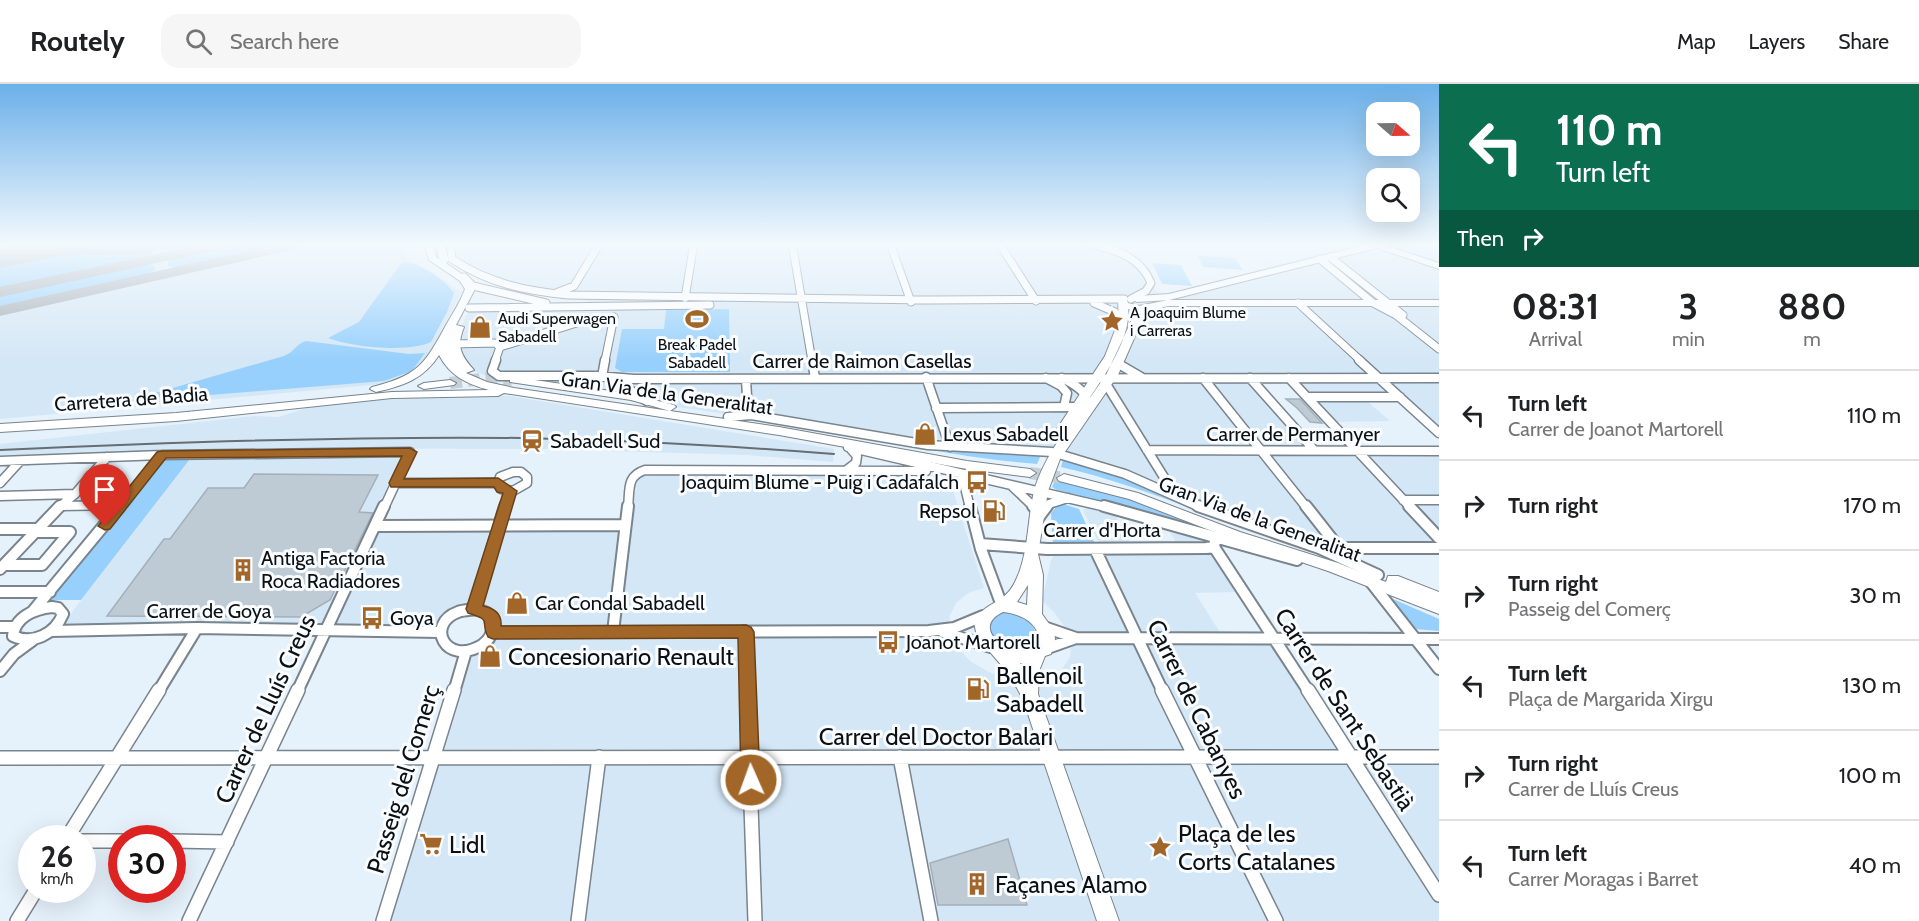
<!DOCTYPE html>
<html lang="en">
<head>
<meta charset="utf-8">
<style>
  body { margin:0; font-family:Cabin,sans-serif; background:#f6f6f6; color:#202124; height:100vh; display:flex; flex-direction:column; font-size:22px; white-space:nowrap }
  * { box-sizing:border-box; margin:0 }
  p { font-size:20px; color:#757577 }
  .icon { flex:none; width:33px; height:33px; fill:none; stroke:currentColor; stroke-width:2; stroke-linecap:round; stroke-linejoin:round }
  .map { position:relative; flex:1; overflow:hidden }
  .drawer { display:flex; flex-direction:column; background:#fff; width:480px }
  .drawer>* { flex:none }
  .hud { background:#0b6e4f; color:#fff; overflow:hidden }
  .needle { width:39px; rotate:110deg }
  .buttons { position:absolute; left:1366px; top:18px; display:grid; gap:12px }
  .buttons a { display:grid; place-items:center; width:54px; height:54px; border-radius:12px; background:#fff; box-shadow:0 6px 24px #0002; font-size:30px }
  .speed { position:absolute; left:18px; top:741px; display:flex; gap:12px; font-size:30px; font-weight:700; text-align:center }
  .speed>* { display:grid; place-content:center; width:78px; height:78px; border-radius:50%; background:#fff; box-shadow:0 6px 24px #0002; line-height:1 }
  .speed small { font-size:15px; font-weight:400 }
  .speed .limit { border:9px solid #d22; background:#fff; color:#111 }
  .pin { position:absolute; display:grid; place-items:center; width:51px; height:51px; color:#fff; margin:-62px -26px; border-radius:50% 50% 50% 0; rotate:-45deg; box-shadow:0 0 6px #0007 }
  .pin .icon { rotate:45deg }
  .me { position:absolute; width:66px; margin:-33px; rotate:358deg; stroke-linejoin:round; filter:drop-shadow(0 0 4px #0008) }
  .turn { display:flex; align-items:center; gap:21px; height:126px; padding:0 18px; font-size:27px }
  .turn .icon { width:78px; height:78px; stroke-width:2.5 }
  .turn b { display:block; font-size:42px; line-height:51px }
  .then { display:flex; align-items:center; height:57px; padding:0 18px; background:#0003; gap:12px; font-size:22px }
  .eta { display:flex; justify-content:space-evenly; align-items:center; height:102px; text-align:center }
  .eta b { font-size:36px; font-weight:700; line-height:42px }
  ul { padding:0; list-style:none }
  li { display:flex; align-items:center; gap:18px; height:90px; padding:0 18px; border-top:2px solid #e0e0e0 }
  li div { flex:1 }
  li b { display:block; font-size:22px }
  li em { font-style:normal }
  header { display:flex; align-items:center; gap:36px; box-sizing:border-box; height:84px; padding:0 30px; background:#fff; border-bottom:2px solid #e0e0e0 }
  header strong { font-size:28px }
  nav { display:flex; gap:33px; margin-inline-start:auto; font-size:21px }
  .search { width:420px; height:54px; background:#f6f6f6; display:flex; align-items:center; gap:15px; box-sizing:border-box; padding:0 21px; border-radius:18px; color:#757577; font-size:22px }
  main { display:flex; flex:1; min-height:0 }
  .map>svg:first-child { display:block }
</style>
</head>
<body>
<header>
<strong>Routely</strong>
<div class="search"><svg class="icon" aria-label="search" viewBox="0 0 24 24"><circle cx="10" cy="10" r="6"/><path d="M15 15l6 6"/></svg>Search here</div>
<nav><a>Map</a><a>Layers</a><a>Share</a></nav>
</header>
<main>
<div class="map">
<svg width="1439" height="837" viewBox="0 0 1439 837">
  <rect width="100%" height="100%" fill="#e5f1fb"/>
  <path fill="#d4e7f6" d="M0 159H392L409 175 431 187 462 208 424 279 416 287 392 299 0 335Z
    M444 159H1091L1124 169 1139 176 1149 184 1155 194V207L1163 210 1327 168 1317 159H1439V349L1400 313 1366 316 1390 337 1330 338 1289 294H1251L1314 366 1439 367V459L1367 460 1306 452 1252 436 1116 381 1071 370 1063 376 1041 371 995 369 923 362 768 336 500 297 474 287 461 276 456 254 467 230 480 222 584 223 587 216 486 196 466 189 449 176 445 169Z
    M423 312H509L834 365 833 378 747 371 543 365 250 364 0 372V360L254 332 279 333 309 323Z
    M402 370 370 442 625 441 635 389 848 385 950 397 984 504 968 509 956 519 950 531 949 539 954 560 971 578 991 589 1029 599 1057 593 1070 573 1071 558 1067 546 1054 528 1042 517 1051 476 1055 470 1103 467 1083 426 1090 422 1114 428 1131 461 1182 467 1166 442 1199 452 1235 508 1195 509 1223 553 1274 554 1353 674 1439 673V837H383L466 567 489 555 487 529 463 527 440 548 59 545 190 375Z"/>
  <path fill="#97d0fc" d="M94 159H220L184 166 84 163Z
    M236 159H296C276 163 180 189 168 182V176L173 174Z
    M85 169H133L144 172 123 180 0 206V178Z
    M1197 171 1235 174 1243 186 1203 183Z
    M402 178C417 177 446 196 454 209L447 228 431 258C408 269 351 263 328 254L359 238Z
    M149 179 155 183V186L146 191 0 225V210Z
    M1152 179 1181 181 1192 202 1162 200Z
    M729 225 730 288H622L615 284 622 245H664L666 226Z
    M306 257 409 270 425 269 412 287 384 297 124 318 284 272C294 268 296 260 306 257Z
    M884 357 995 369 1041 371 1037 380C985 376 935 367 884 357Z
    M164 375H190L81 516H49Z
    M1063 376 1113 389 1266 451C1197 428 1132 399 1061 383Z
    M1056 395 1109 407 1256 461 1124 423 1057 406 1052 403Z
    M1063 420 1079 425 1096 462 1053 461 1051 429 1056 423Z
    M1386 512 1439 535V547L1414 545Z
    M1003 527C1050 534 1042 576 1006 564 1000 562 994 556 990 552V533Z"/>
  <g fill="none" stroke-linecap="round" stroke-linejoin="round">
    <path fill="#a6afb7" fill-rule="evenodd" d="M209 159H237L230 163 0 213V203Z
      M284 159H311L304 163 0 232V222Z
      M146 163 151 164 153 167 151 170 27 172 20 168 27 164Z"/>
    <path fill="#a6afb7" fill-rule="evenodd" d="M16 159H90L85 167 0 184V162Z"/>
  </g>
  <path fill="#becad4" stroke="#a4b0b9" stroke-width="1.5" d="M1286 315H1300L1322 339 1310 338 1297 324Z
    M254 390 378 391 359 428 373 429 330 516 301 533 107 532 164 455H170L208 404H244Z
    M1008 755 1027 821H938L930 779Z"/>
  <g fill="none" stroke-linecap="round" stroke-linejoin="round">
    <path stroke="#c4cfd8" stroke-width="12" stroke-dasharray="12 6" stroke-linecap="butt" d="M450 299 490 294 512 296
      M1030 389 1064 394"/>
    <g stroke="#79848d" stroke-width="9">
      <path id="street-far3" d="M450 159 452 175C488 199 525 207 568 211L930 216 1124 215
        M792 159 812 277
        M890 159 911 218
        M999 159 1036 217
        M1084 159C1111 164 1140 171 1151 199L1146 207 1131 215
        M1330 173 1403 231
        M1320 175 1373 219 1396 231 1439 265
        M464 193 473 202 546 219
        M556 209 574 202 600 159
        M685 214 694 159
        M1094 219 1115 228 1123 240
        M1298 219 1361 277
        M469 224 710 221
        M454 260 495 259 500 263
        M500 263 586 236H613
        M495 277 500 263
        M605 277 614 233"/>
    </g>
    <g stroke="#79848d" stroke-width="11">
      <path id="street-far2" d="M496 276 492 287 499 292H597L634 295 1439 294
        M812 276 815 294
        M1359 276 1439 349
        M1117 279 1141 293
        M602 293 605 276
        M926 293 950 363
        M611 294 647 317
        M1046 294 1061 302 1067 309 1064 323
        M1062 294C1070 298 1088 307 1086 318 1085 322 1081 328 1079 332
        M1203 294 1307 424
        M1250 294 1314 366
        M1289 294 1411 424
        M746 295 748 329 751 331
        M1103 295 1175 411
        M1307 313H1400
        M936 324 1076 323
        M728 333 751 331 928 361 1052 368 1125 390 1202 424
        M848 363 1110 424
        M1147 366 1439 367
        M0 377 162 371 410 368 384 424
        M848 385 856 379 857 372 850 364
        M513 388H521L527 393V399L513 407 501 405 498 400 500 393Z
        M962 391 970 424
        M0 399 20 377
        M396 399H498
        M1012 402 1035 424
        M0 412 75 410
        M1403 416H1439
        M61 422 121 421
        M58 424 75 410 107 373
        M118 424 162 371
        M505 424 510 407
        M628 424C630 406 626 392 645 386L926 387
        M1046 424 1049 420 1068 414"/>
    </g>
    <g stroke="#79848d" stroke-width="14">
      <path id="street-far1" d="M970 422 981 465 1002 522
        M1033 422 1038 427
        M1104 422 1297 476
        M1198 422 1319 464 1378 491
        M1306 422 1339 464
        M1409 422 1439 454
        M1038 434 1047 422
        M377 442 625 441
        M0 445H38
        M980 460 1047 465 1206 464 1214 463 1215 457
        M1214 463 1309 608
        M1333 464H1439
        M1095 465 1163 608
        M5 481H42L70 448H34
        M0 485 60 422
        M1370 497 1439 585
        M0 508H50
        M52 523 58 524 63 530C55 550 33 561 13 552 15 533 34 525 52 523Z
        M474 525 505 422
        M477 525 487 529 493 536C494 546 491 555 482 561 445 583 425 540 458 528 463 526 471 526 477 525Z
        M33 527 120 422
        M0 543H14
        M1044 543 1076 554 1439 555
        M51 547 197 544 440 548
        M745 547 747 608
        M493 548 929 547 954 544 983 532
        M613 548 628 422
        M943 548 991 563
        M1045 565 1076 554
        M0 587 14 570 33 556
        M158 608 197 544
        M297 608 384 422
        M454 608 466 567"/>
    </g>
    <g stroke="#79848d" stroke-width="16">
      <path id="street" d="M747 606 755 837
        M1162 606 1276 837
        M1308 606 1439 811
        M900 673 931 837
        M0 674 1439 673
        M67 754 159 606
        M82 757H122
        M172 757 227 758
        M17 837 36 806
        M189 837 298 606
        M383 837 454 606
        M578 837 599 673"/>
    </g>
    <g stroke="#79848d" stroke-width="2">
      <path id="secondary" d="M424 159H432L436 173 439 175 436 159H444L449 177 446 179 466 193 475 205 456 241 464 243C456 262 461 272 474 286L466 289 487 298 514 304 779 343 967 377 1030 385 1036 389 1030 393 967 385 779 351 504 309 498 312 392 314 176 337 0 348V340L176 329 392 308 489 306C467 300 450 292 439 271 424 295 403 302 376 308L370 305 372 303C416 292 424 282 445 243 452 230 460 219 465 205L460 197 429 176Z
        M1373 159H1391L1387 162 1439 179V185L1377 164 1169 216 1137 218 1132 215 1137 212 1169 210Z
        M1123 213 1126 214 1128 219 1139 222 1168 216H1439V222H1168L1146 227 1118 291 1060 375 1048 407 1038 470 1043 491 1042 530 1054 547 1055 555 1051 570 1045 572 1039 587 1038 610 1119 837H1097L1023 615 1009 590 977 553 974 538C986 516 1003 522 1015 498 1029 470 1027 437 1034 407 1039 389 1048 373 1058 357L1051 354 1105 272 1119 236 1118 216ZM1128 225 1136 227 1106 291 1075 335C1094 306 1131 261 1128 225ZM1028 501 1027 521 1017 518ZM1003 528C1022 530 1042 540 1038 561 1008 575 969 544 1003 528ZM1020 579H1026L1024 585Z
        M514 293 631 310 674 321 676 323 670 327 631 316 510 298V294Z
        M450 296 456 299 454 301 424 305 418 302 424 299Z
        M1064 390 1138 409 1240 448 1338 479 1386 498 1388 492H1398L1439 508V530L1328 487 1230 454 1129 415 1059 397 1057 394Z"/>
    </g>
    <use href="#street-far3" stroke="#fff" stroke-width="7"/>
    <use href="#street-far2" stroke="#fff" stroke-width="8"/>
    <use href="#street-far1" stroke="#fff" stroke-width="10"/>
    <use href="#street" stroke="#fff" stroke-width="13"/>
    <use href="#secondary" fill="#fff" fill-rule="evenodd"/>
    <path stroke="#666d73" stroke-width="2" d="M0 366C174 358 348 352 521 354 626 356 730 362 834 370"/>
  </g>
  <linearGradient id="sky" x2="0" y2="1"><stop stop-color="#6bb0e9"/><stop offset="0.58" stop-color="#f3f9fd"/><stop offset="1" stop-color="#f3f9fd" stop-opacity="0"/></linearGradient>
  <rect width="1439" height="276" fill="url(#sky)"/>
  <path fill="#a26628" stroke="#69421a" stroke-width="1.5" d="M410 364 417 368 404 395 498 394 517 407 483 522C494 524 502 530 501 542L746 541 751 543 754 548 760 696 757 702 751 705 744 702 741 696 738 554 493 555 488 553C479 536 494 537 468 529L466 525 503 409 497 408 494 403H391L389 399 402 372 166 374 110 445 105 446 98 442 157 368 162 367Z"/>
  <defs>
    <g id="stadium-bare" transform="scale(1.8)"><path d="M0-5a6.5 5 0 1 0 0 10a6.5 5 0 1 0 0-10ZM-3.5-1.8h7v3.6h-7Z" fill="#a26628" stroke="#fafdff" stroke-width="2.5" paint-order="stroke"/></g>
    <g id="sight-bare" transform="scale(1.8)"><path d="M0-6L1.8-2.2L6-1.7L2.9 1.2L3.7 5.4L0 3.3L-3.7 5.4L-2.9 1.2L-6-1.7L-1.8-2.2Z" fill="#a26628" stroke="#fafdff" stroke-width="2.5" paint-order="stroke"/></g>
    <g id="shop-bare" transform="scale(1.8)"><path d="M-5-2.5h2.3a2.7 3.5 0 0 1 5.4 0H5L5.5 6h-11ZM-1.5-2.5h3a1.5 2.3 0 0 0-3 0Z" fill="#a26628" stroke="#fafdff" stroke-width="2.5" paint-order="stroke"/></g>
    <g id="station-bare" transform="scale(1.8)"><path d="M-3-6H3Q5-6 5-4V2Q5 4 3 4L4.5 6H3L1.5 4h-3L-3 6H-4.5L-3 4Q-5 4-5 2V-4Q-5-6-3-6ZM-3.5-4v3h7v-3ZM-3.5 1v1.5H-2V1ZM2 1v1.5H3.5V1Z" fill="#a26628" stroke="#fafdff" stroke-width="2.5" paint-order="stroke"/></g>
    <g id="bus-bare" transform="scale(1.8)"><path d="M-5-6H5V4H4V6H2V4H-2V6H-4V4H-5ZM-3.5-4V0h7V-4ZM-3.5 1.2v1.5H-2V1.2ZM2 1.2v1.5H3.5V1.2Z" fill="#a26628" stroke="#fafdff" stroke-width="2.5" paint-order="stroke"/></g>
    <g id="fuel-bare" transform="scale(1.8)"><path d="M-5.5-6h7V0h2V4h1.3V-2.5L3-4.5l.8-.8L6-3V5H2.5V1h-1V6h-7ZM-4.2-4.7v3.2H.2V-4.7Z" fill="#a26628" stroke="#fafdff" stroke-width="2.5" paint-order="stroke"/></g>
    <g id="building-bare" transform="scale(1.8)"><path d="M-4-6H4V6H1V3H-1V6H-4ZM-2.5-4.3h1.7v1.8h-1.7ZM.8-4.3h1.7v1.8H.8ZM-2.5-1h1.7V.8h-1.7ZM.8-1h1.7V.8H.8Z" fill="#a26628" stroke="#fafdff" stroke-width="2.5" paint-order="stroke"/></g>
    <g id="supermarket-bare" transform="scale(1.8)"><path d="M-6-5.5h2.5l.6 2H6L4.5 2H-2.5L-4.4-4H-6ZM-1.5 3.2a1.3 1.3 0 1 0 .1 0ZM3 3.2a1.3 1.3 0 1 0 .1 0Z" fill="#a26628" stroke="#fafdff" stroke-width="2.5" paint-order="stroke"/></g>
  </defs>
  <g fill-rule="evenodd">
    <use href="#stadium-bare" x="697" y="235"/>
    <use href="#sight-bare" x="1112" y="237"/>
    <use href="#shop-bare" x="480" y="243"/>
    <use href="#shop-bare" x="925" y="350"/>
    <use href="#station-bare" x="532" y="357"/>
    <use href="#bus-bare" x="977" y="398"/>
    <use href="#fuel-bare" x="994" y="427"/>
    <use href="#building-bare" x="243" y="486"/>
    <use href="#shop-bare" x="517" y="519"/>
    <use href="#bus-bare" x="372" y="534"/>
    <use href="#bus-bare" x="888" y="558"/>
    <use href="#shop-bare" x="490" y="572"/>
    <use href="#fuel-bare" x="978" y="605"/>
    <use href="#supermarket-bare" x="431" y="760"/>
    <use href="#sight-bare" x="1160" y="763"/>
    <use href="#building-bare" x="977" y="800"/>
  </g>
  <g text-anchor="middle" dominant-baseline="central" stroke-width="6" stroke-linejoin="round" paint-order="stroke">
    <g font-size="16" fill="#0c1013" stroke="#fafdff" text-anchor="start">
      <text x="1130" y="228">A Joaquim Blume<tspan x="1130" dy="18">i Carreras</tspan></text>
      <text x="498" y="234">Audi Superwagen<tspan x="498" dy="18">Sabadell</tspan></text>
      <text x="697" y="260" text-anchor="middle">Break Padel<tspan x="697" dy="18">Sabadell</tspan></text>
    </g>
    <g font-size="20" fill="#0c1013" stroke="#fafdff">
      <text x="862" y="277">Carrer de Raimon Casellas</text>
      <text transform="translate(667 309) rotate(8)">Gran Via de la Generalitat</text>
      <text transform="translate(131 315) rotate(-4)">Carretera de Badia</text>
      <text x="1293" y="350">Carrer de Permanyer</text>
      <text transform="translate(1260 435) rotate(20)">Gran Via de la Generalitat</text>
      <text x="1102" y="446">Carrer d'Horta</text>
      <text x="209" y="527">Carrer de Goya</text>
    </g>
    <g font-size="20" fill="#0c1013" stroke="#fafdff" text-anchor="start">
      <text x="943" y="350">Lexus Sabadell</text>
      <text x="550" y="357">Sabadell Sud</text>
      <text x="959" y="398" text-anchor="end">Joaquim Blume - Puig i Cadafalch</text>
      <text x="976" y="427" text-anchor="end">Repsol</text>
      <text x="261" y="474">Antiga Factoria<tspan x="261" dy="23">Roca Radiadores</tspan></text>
      <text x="535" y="519">Car Condal Sabadell</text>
      <text x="390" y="534">Goya</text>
      <text x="906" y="558">Joanot Martorell</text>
    </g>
    <g font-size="24" fill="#0c1013" stroke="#fafdff" text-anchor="start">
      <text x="508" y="572">Concesionario Renault</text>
      <text x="996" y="591">Ballenoil<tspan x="996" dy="28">Sabadell</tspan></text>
      <text x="1178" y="749">Plaça de les<tspan x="1178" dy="28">Corts Catalanes</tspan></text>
      <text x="449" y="760">Lidl</text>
      <text x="995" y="800">Façanes Alamo</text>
    </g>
    <g font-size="24" fill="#0c1013" stroke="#fafdff">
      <text transform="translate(265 625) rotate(-65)">Carrer de Lluís Creus</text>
      <text transform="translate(1197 625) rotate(64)">Carrer de Cabanyes</text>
      <text transform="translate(1345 625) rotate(57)">Carrer de Sant Sebastià</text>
      <text x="936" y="652">Carrer del Doctor Balari</text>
      <text transform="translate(403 695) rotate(-73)">Passeig del Comerç</text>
    </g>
  </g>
</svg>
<div class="buttons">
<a><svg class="needle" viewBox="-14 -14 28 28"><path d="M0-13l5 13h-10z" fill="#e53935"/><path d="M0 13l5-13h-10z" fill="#757577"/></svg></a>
<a><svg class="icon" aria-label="search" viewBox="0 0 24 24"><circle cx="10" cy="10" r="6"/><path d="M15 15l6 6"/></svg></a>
</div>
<div class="speed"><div>26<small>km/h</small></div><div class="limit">30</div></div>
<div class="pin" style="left:105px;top:442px;background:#d93025"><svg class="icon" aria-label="arrive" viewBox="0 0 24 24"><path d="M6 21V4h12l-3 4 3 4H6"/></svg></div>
<svg class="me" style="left:751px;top:696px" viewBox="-20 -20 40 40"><circle r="17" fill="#a26628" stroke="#fff" stroke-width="3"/><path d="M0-11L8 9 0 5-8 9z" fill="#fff"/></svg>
</div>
<section class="drawer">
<div class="hud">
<div class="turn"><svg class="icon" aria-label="left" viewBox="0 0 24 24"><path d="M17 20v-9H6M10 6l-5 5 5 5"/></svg><div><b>110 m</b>Turn left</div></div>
<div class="then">Then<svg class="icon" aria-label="right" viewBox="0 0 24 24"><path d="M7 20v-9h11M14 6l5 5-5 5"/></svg></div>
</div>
<div class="eta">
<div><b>08:31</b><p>Arrival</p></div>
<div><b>3</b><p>min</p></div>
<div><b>880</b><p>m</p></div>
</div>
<ul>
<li><svg class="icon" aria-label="left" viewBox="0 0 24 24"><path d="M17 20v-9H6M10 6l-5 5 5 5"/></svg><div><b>Turn left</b><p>Carrer de Joanot Martorell</p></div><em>110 m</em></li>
<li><svg class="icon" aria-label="right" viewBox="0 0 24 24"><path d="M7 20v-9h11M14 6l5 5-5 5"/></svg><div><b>Turn right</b></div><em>170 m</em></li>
<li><svg class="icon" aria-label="right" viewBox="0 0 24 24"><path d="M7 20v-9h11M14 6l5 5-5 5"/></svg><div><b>Turn right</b><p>Passeig del Comerç</p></div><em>30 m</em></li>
<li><svg class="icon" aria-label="left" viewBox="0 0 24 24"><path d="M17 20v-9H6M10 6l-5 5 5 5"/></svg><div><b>Turn left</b><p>Plaça de Margarida Xirgu</p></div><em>130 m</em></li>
<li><svg class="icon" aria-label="right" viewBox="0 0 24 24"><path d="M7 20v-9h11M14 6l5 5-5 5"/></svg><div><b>Turn right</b><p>Carrer de Lluís Creus</p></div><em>100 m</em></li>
<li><svg class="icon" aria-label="left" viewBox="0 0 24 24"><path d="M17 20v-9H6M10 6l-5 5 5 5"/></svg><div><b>Turn left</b><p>Carrer Moragas i Barret</p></div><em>40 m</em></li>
</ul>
</section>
</main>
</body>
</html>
